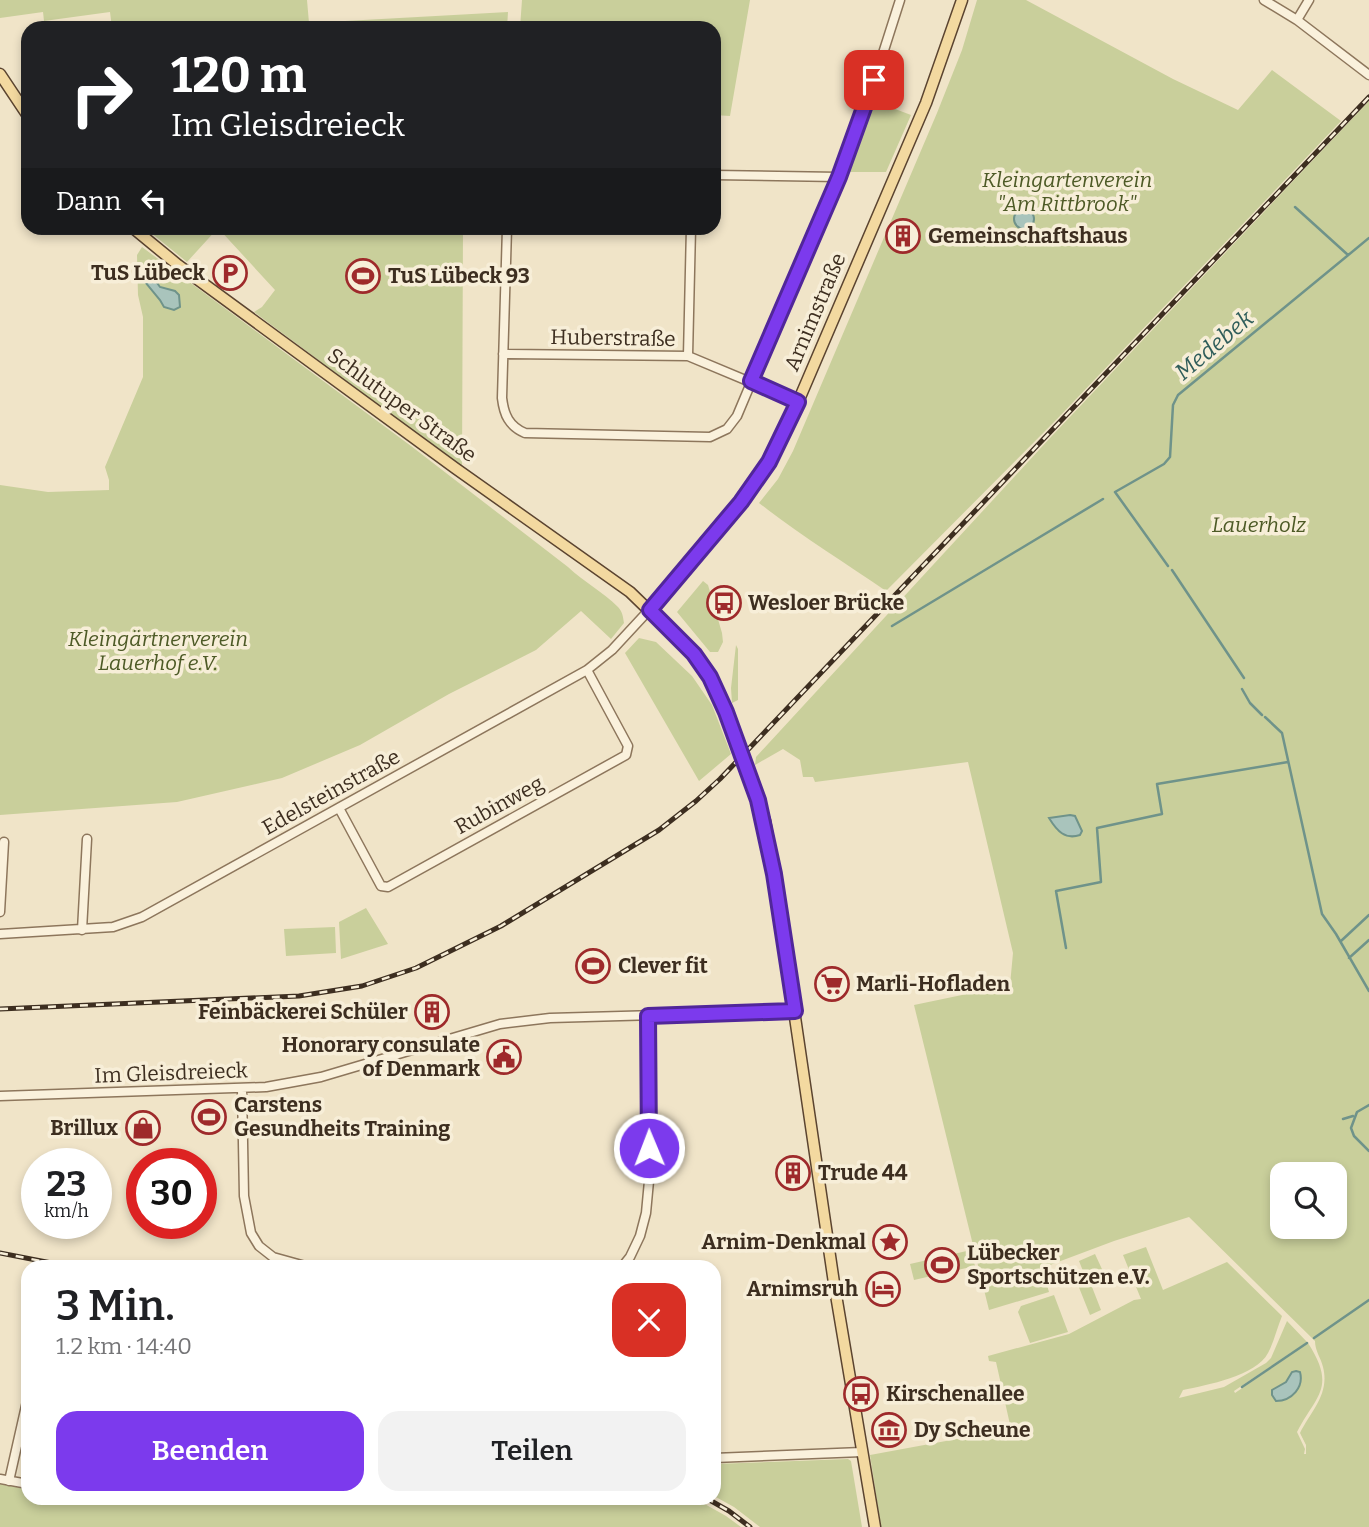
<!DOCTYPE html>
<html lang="de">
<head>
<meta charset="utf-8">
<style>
  body { margin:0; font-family:Bitter,serif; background:#f2f2f2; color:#202124; height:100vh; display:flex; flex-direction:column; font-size:26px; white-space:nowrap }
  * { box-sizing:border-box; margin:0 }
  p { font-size:23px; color:#757577 }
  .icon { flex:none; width:38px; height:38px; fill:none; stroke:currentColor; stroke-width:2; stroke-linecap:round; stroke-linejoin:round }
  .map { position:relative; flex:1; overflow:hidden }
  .side { position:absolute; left:21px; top:1260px; width:700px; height:245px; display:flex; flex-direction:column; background:#fff; border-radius:21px; box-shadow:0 4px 10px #0003 }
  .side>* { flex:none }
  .top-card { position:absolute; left:21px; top:21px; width:700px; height:214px; border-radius:21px; box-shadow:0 4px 10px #0003; background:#202124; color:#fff; overflow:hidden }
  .fabs { position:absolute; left:1270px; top:1162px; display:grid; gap:14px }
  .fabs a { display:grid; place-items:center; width:77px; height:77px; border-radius:14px; background:#fff; box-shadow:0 4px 10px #0003; font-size:35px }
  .speed { position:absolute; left:21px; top:1148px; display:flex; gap:14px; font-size:35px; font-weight:700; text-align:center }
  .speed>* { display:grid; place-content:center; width:91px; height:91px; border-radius:50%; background:#fff; box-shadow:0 4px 10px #0003; line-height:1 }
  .speed small { font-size:18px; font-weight:400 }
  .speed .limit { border:10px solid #d22; background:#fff; color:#111 }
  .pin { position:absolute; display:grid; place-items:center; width:60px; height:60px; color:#fff; margin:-30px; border-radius:14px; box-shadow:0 4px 10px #0006 }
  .me { position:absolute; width:77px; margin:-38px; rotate:359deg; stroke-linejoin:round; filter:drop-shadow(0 0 5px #0008) }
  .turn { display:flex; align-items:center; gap:24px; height:147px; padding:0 35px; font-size:32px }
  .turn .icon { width:91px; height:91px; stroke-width:2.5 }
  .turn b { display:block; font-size:49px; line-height:60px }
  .then { display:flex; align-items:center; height:66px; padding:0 35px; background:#0003; gap:14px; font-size:26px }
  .round { display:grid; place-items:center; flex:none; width:74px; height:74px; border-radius:21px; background:#f2f2f2 }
  .head { display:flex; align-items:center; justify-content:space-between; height:119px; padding:0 35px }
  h1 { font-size:42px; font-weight:600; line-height:52px }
  .primary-button { display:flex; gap:14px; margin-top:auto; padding:14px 35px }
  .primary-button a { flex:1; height:80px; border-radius:21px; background:#7c3aed; color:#fff; font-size:28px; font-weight:600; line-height:80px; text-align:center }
  .primary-button a+a { background:#f2f2f2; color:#202124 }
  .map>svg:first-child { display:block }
</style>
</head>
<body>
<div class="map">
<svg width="1369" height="1527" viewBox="0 0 1369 1527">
  <rect width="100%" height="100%" fill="#f0e4c8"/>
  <path fill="#c9cf9b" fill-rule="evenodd" d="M0 0H307L309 23 508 12 507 28H112L110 12 44 21 43 12 0 18Z
    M522 0H750L730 116 714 115V28H520Z
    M977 0H1026L1173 79 1238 110 1272 70 1341 121 1059 417 886 591C844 562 800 535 759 503L778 479 793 451 937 113 962 50Z
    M874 101 911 115 886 172H849Z
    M1369 101V1527H881L870 1455 1011 1429 996 1362 989 1361 988 1356 1069 1334 1134 1300 1141 1299 1123 1255 1146 1247 1163 1290 1227 1262 1282 1316C1277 1328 1274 1342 1268 1353 1256 1376 1207 1385 1183 1390L1179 1398 1224 1387 1266 1363 1271 1358 1287 1321 1307 1342 1234 1391 1235 1393 1308 1343C1337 1388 1316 1395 1297 1432L1305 1449 1304 1454H1306V1445L1300 1433C1311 1411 1330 1394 1323 1367 1321 1358 1315 1351 1315 1341L1189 1217 1114 1241 1042 1268 1049 1292 989 1310 914 1005 1010 985 1013 953 968 762 815 782 813 777H803L800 760 783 749 755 765 756 757 1050 438ZM1283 1174H1335V1227H1283Z
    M145 228H463L462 467 254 312 262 307 275 290 218 228 187 262Z
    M142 247 411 446 568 567C584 582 603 592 618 607 623 612 623 618 624 623L611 639 581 611 536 650 449 694 360 745 282 778 177 802 0 815V485L48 492 109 490V480L105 467 143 377V317L138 295 137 255ZM155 281 160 287 167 288 164 307 160 300 145 282Z
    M703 581 708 585 722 633 723 642 718 652H710L677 612Z
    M639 638 656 642 692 676 712 705 731 754 699 781 625 653Z
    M736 645 738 649V700L732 703 731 688Z
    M366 908 388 944 341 959 339 922Z
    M335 927 336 953 286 956 284 929Z
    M971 1250 975 1266 914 1280 910 1264Z
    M1095 1254 1107 1280 1092 1287 1101 1310 1090 1315 1078 1285 1087 1281 1079 1261Z
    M1054 1295 1068 1332 1030 1343 1018 1312 1021 1306Z
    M848 1459 851 1461 862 1527H760L734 1507 714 1496V1464Z
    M0 1484 28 1489V1498H694L726 1516 741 1527H0Z"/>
  <path fill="#a9c4bc" stroke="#6f938a" stroke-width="2" d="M1014 219a10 10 0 1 1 20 0a10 10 0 1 1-20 0Z
    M148 275 152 276 160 287 175 291 179 295 180 307 174 310 164 307 160 300 145 282V277Z
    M1070 815 1075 816 1082 831 1080 835C1065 840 1057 831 1049 818Z
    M1296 1371 1300 1372C1304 1387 1292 1401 1276 1401L1272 1395V1390L1286 1382 1292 1372Z"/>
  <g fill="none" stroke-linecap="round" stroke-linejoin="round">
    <path stroke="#6f938a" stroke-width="2.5" d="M1295 207 1348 255
      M1168 566 1115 492 1164 464 1170 457 1173 405 1178 395 1369 238
      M1172 570 1244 678
      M892 626 1103 499
      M1242 689 1250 703 1262 715
      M1265 717 1282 733 1322 914 1336 934 1369 991
      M1341 941 1369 915
      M1066 948 1056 891 1101 882 1097 828 1162 814 1157 784 1288 762
      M1349 958 1369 940
      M1369 1105 1357 1112 1351 1128 1354 1136 1369 1151
      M1343 1119 1353 1116
      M1314 1338 1369 1300
      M1242 1387 1307 1343"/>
    <g stroke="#8d765c" stroke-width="11">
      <path id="minor" d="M1264 0 1297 20 1369 75
        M1297 20 1309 0
        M714 175 839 177
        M507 228 502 398C504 415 509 426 525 433L710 437 727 429 737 416 862 119 900 0
        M503 354 688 356 798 402
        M688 356 691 228
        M339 808 381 886 388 887 626 755 628 746 587 670
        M0 912 4 842
        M82 930 87 839
        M0 934 113 927 142 917 587 670 612 650 650 609
        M242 1089 244 1196 251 1233 259 1246 273 1257 309 1267
        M0 1096 266 1087 321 1077 500 1024 550 1018 795 1011
        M622 1267 630 1257 640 1236 646 1213 649 1181 648 1016
        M714 1458 862 1452
        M0 1479 28 1484
        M9 1481 28 1397"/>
    </g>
    <g stroke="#5b4430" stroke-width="13">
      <path id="major" d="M0 74 28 116
        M133 228 178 265 455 468 630 592 694 654 711 677 737 741
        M650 609 741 502 769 462 798 402 926 103 962 0
        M748 770 765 821 774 874 834 1283 875 1527"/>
    </g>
    <use href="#minor" stroke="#faf1dc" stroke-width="8"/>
    <use href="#major" stroke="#f3d9a0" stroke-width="10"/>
    <g stroke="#3d2e20" stroke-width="5">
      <path id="rail" d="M0 1009 299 996 362 986 416 968 501 926 659 830 696 801 720 779 1369 97
        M0 1253 72 1267
        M706 1498 729 1511 750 1527"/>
    </g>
    <use href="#rail" stroke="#f7eed8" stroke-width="2.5" stroke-dasharray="8" stroke-linecap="butt"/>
    <g stroke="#5b4430" stroke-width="13" stroke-linecap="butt">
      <path id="major-bridge" d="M737 741 748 770"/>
    </g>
    <use href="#major-bridge" stroke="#f3d9a0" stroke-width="10"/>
  </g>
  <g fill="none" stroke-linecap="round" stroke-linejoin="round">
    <g stroke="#51269a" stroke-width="18">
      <path id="route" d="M649 1148 648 1016 795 1011 774 874 758 800 726 712 710 677 694 654 650 610 741 502 769 462 798 402 751 381 839 177 874 80"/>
    </g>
    <use href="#route" stroke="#7c3aed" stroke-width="12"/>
  </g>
  <defs>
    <g id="building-ring" transform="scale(1.75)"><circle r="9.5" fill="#f7eed8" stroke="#9e2a2b" stroke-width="1.5"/><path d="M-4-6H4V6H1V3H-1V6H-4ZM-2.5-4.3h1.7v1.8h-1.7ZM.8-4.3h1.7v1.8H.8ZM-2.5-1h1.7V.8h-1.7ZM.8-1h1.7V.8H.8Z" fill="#9e2a2b"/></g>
    <g id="parking-ring" transform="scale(1.75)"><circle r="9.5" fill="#f7eed8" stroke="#9e2a2b" stroke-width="1.5"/><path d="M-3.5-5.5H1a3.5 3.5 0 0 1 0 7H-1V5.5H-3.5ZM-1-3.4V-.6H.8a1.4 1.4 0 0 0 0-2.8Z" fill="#9e2a2b"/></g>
    <g id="stadium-ring" transform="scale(1.75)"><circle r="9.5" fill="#f7eed8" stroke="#9e2a2b" stroke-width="1.5"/><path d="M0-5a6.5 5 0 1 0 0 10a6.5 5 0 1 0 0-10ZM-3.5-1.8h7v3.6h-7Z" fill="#9e2a2b"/></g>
    <g id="bus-ring" transform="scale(1.75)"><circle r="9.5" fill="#f7eed8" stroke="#9e2a2b" stroke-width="1.5"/><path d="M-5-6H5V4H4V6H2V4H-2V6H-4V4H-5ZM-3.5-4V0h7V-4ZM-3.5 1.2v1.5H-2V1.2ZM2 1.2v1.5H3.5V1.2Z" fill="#9e2a2b"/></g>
    <g id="supermarket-ring" transform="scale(1.75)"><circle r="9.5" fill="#f7eed8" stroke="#9e2a2b" stroke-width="1.5"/><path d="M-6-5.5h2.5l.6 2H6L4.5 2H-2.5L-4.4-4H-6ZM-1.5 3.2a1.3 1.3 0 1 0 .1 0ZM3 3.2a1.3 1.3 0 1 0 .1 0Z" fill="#9e2a2b"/></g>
    <g id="civic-ring" transform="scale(1.75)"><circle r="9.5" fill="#f7eed8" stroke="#9e2a2b" stroke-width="1.5"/><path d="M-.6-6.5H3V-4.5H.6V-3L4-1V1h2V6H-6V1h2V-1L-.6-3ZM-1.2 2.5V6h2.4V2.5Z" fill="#9e2a2b"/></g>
    <g id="shop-ring" transform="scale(1.75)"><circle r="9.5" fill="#f7eed8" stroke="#9e2a2b" stroke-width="1.5"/><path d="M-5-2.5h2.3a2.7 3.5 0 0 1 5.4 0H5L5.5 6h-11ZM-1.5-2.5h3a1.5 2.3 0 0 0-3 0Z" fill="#9e2a2b"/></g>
    <g id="sight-ring" transform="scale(1.75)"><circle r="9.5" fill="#f7eed8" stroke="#9e2a2b" stroke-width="1.5"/><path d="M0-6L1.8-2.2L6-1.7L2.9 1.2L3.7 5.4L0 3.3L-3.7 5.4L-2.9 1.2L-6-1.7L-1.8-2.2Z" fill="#9e2a2b"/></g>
    <g id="hotel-ring" transform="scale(1.75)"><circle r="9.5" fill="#f7eed8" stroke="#9e2a2b" stroke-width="1.5"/><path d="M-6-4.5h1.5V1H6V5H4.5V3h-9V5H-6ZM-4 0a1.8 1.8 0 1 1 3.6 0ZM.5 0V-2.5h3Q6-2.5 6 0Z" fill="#9e2a2b"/></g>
    <g id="museum-ring" transform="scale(1.75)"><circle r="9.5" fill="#f7eed8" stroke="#9e2a2b" stroke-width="1.5"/><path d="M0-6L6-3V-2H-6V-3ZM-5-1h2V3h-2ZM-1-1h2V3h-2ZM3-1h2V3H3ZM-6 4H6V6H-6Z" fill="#9e2a2b"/></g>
  </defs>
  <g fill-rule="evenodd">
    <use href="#building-ring" x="903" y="236"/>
    <use href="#parking-ring" x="230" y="273"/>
    <use href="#stadium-ring" x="363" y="276"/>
    <use href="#bus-ring" x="724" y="603"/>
    <use href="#stadium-ring" x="593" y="966"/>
    <use href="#supermarket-ring" x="832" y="984"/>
    <use href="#building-ring" x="432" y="1012"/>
    <use href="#civic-ring" x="504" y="1057"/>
    <use href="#stadium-ring" x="209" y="1117"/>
    <use href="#shop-ring" x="143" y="1128"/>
    <use href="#building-ring" x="793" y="1173"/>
    <use href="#sight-ring" x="890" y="1242"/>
    <use href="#stadium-ring" x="942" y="1265"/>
    <use href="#hotel-ring" x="883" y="1289"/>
    <use href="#bus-ring" x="861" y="1394"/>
    <use href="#museum-ring" x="889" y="1430"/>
  </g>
  <g text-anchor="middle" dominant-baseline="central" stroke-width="7" stroke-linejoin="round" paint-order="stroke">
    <g font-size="21" font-style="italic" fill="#4d5a26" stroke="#f7eed8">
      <text x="1067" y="180">Kleingartenverein<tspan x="1067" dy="24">"Am Rittbrook"</tspan></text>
      <text x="1259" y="525">Lauerholz</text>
      <text x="158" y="639">Kleingärtnerverein<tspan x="158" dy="24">Lauerhof e.V.</tspan></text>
    </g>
    <g font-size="21" font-weight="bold" fill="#3d2e20" stroke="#f7eed8" text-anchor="start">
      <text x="928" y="236">Gemeinschaftshaus</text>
      <text x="205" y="273" text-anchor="end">TuS Lübeck</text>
      <text x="388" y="276">TuS Lübeck 93</text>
      <text x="748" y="603">Wesloer Brücke</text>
      <text x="618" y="966">Clever fit</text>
      <text x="856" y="984">Marli-Hofladen</text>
      <text x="408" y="1012" text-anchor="end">Feinbäckerei Schüler</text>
      <text x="480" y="1045" text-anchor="end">Honorary consulate<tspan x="480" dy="24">of Denmark</tspan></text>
      <text x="234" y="1105">Carstens<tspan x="234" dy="24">Gesundheits Training</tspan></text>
      <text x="118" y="1128" text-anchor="end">Brillux</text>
      <text x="818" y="1173">Trude 44</text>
      <text x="866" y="1242" text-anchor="end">Arnim-Denkmal</text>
      <text x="967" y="1253">Lübecker<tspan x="967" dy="24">Sportschützen e.V.</tspan></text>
      <text x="858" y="1289" text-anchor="end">Arnimsruh</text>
      <text x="886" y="1394">Kirschenallee</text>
      <text x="914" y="1430">Dy Scheune</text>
    </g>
    <g font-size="21" fill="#3d2e20" stroke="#f7eed8">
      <text transform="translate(815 312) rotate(-67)">Arnimstraße</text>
      <text transform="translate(613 338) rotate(1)">Huberstraße</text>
      <text transform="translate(402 405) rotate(36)">Schlutuper Straße</text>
      <text transform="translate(331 792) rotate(-29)">Edelsteinstraße</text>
      <text transform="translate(499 805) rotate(-29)">Rubinweg</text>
      <text transform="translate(171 1073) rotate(-2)">Im Gleisdreieck</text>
    </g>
    <g font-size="23" font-style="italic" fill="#2f5d5a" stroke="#f7eed8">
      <text transform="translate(1214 345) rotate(-40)">Medebek</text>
    </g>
  </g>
</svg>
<div class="fabs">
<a><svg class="icon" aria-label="search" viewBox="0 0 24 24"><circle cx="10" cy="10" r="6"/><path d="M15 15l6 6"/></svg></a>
</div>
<div class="speed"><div>23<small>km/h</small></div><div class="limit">30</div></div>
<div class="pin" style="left:874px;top:80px;background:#d93025"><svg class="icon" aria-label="arrive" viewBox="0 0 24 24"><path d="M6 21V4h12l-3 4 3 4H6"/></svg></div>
<svg class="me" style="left:649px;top:1148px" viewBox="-20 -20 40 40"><circle r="17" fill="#7c3aed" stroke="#fff" stroke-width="3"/><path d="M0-11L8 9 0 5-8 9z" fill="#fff"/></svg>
<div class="top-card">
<div class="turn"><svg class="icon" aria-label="right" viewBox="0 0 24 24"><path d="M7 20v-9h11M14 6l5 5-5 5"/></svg><div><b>120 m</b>Im Gleisdreieck</div></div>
<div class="then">Dann<svg class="icon" aria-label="left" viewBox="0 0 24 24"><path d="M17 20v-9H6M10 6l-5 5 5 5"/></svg></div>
</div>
<section class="side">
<div class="head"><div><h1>3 Min.</h1><p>1.2 km · 14:40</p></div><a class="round" style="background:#d93025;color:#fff"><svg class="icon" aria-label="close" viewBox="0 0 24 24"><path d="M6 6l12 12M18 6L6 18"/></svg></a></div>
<div class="primary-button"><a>Beenden</a><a>Teilen</a></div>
</section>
</div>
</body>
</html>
